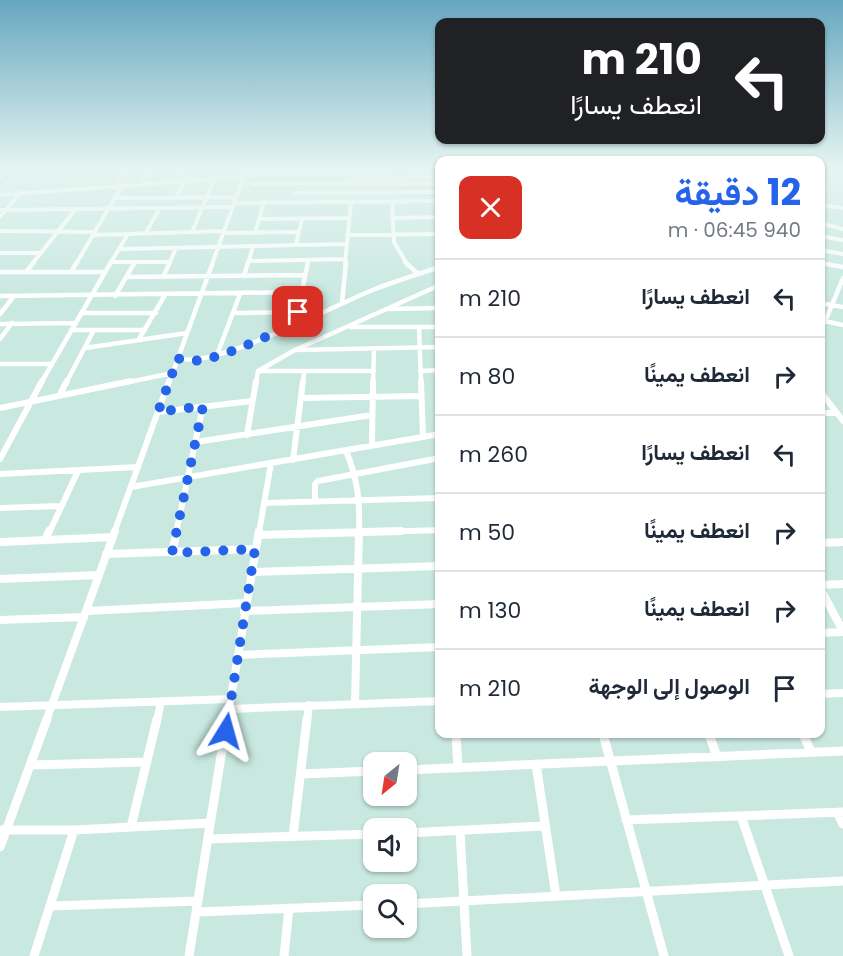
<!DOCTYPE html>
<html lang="ar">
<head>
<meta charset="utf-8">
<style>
  body { margin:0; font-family:Poppins,Vazirmatn,sans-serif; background:#f2f2f3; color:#1f2937; direction:rtl; height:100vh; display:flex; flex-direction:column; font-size:22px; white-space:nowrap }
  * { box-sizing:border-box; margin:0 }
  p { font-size:20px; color:#747a83 }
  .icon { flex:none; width:33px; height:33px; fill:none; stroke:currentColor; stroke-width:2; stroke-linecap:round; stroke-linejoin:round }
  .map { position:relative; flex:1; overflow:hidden; direction:ltr }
  .sheet { position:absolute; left:435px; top:156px; width:390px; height:582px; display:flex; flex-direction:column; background:#fff; border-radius:12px; box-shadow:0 2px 4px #0004; direction:rtl }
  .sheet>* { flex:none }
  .guide { position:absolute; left:435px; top:18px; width:390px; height:126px; border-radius:12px; box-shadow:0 2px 4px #0004; direction:rtl; background:#202124; color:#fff; overflow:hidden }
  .needle { width:39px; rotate:210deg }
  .fabs { position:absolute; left:363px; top:752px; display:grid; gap:12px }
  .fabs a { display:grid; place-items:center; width:54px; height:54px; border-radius:12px; background:#fff; box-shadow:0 2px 4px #0004; font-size:30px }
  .pin { position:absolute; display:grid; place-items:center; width:51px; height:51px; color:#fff; margin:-26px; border-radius:12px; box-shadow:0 3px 9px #0006 }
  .me { position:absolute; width:66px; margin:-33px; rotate:8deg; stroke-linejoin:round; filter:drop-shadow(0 0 4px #0008) }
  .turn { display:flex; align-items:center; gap:21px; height:126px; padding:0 24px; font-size:27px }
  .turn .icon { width:78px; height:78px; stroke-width:2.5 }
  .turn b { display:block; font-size:42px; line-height:51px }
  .round { display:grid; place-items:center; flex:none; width:63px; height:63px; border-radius:12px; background:#f2f2f3 }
  .summary { display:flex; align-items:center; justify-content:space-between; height:102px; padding:0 24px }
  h1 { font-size:36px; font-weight:700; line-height:45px; color:#2563eb }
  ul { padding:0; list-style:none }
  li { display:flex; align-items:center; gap:18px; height:78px; padding:0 24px; border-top:2px solid #e0e1e3 }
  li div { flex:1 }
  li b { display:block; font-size:22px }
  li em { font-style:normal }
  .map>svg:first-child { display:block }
</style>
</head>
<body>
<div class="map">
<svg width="843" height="956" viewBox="0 0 843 956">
  <rect width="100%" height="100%" fill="#c8e8e0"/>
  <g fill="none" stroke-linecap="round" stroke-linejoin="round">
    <path stroke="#fff" stroke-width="4" d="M123 169 141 168
      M410 169 440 168
      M411 173H440
      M245 175 391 172 409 168
      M352 179 440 177
      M173 181 180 168
      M143 183 147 168
      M252 184 440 183
      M117 185 123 168
      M296 193 440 192
      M0 195 244 177
      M116 198 237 197
      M176 198 185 180
      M392 201 394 242 407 264
      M234 203 440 201
      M820 205 843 208
      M0 210 233 207
      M0 217 21 192
      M392 218 440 217
      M260 219 348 218
      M820 223 843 229
      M0 231 96 232
      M192 232 219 168
      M224 233 299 232
      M255 233 264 202
      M145 234 160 208
      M94 235 224 231
      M347 235 440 234
      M820 236 843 240
      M296 245 302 219
      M120 249 346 244
      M820 250 843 254
      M0 253H41
      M249 261 345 259
      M111 262H170
      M820 263 825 264
      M32 264 75 210
      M76 264 123 184
      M110 264 128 234
      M169 264 176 248
      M212 264 247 168
      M248 264 253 246
      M307 264 308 260
      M345 264 351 202"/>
    <path stroke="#fff" stroke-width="4.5" d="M405 262 418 274
      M820 263 843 267
      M0 272H105
      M26 272 34 262
      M71 272 77 262
      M244 276 248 262
      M126 277 305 275
      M163 277 170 262
      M0 296 303 292
      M115 296 135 262
      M342 303 346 262
      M820 303 843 307
      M388 309 440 308
      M81 313H156
      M233 313 298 312
      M0 314 14 296
      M820 320 843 325
      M825 322 843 278
      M0 324 75 323
      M295 324 308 262
      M351 327H440
      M419 327 421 383
      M71 330H145
      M0 339 12 323
      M139 339 165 295
      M85 348 187 333
      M298 350 440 347
      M217 355 240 294
      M178 358C211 371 337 304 375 289 396 281 418 274 440 267
      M0 364H51
      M258 371H374
      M420 371 440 370
      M41 383 111 262
      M66 383 94 330
      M124 383 173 373
      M169 383 213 262
      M256 383 258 371 295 350 440 285
      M303 383 304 373
      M373 383 374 349"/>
    <path stroke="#fff" stroke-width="6" d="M421 381 423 437
      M820 391 843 421
      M60 394 67 381
      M301 398 421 396
      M0 408 131 381
      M158 412 252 401
      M820 413H837
      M247 435 256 381
      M196 442 372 415
      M372 445 373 381
      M346 451C358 479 360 502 359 533
      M0 459 42 381
      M293 460 303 381
      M0 474 138 467
      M131 487 440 434
      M315 501V484L318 481 440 458
      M264 503 440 498
      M0 508 61 506
      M49 533 78 471
      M114 533 169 381
      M176 533 203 406
      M259 533 271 463
      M346 533 440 530"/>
    <path stroke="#fff" stroke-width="8" d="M258 535 401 531
      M45 540 49 531
      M0 542 113 537
      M820 543 843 542
      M172 553 177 531
      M106 554 255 549
      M252 572 440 566
      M0 579 99 575
      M820 585 843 584
      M820 588 843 631
      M86 611 246 603
      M244 611 440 604
      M0 620 84 617
      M820 633 843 632
      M238 655 440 647
      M820 694 843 693
      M355 703 359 531
      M0 707 230 699
      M230 709 440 701
      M46 721 115 531
      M157 721 161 702
      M227 721 259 531
      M307 721 309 705"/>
    <path stroke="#fff" stroke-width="9" d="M456 734 458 768
      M603 734 664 956
      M709 734 717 757
      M803 734 811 752
      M536 764 556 896
      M30 765 147 762
      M406 770 843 751
      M301 774 374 771
      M837 812 843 824
      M741 816 789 956
      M626 820 843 812
      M131 827 157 719
      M0 830H74L210 823
      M460 831 467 956
      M406 833 545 826
      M293 836 307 719
      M208 839 374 834
      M0 847 47 719
      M406 904 843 881
      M51 906 198 901
      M196 912 374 905
      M34 956 74 830
      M189 956 227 719
      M284 956 289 908"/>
    <path fill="#afc8c3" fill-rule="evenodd" d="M16 168H21L0 184V180Z"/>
  </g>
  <linearGradient id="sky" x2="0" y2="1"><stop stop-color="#66a7c0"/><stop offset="0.56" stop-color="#e6f5f1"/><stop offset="1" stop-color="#e6f5f1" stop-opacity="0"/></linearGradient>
  <rect width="843" height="302" fill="url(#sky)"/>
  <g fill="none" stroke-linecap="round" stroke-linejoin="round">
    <path stroke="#2563eb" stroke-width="10" stroke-dasharray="0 18" d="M226 731 255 549 172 553 203 406 158 412 178 358C199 372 272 333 295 324L298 312"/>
  </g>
</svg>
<div class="fabs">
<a><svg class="needle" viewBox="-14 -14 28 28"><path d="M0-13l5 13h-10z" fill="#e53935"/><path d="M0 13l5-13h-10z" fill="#747a83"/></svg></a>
<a><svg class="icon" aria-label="sound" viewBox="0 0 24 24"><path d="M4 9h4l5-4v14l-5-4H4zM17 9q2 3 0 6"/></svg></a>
<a><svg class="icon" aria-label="search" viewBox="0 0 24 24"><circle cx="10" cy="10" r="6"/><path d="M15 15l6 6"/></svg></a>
</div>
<div class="pin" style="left:298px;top:312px;background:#d93025"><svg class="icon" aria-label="arrive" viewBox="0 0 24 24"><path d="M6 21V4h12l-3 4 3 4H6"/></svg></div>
<svg class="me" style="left:226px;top:731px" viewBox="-20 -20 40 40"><path d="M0-17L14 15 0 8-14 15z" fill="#2563eb" stroke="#fff" stroke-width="4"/></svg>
<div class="guide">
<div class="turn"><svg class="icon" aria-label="left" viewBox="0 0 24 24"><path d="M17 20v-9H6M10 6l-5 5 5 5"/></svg><div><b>210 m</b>انعطف يسارًا</div></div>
</div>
<section class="sheet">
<div class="summary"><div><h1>12 دقيقة</h1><p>940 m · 06:45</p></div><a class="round" style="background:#d93025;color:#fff"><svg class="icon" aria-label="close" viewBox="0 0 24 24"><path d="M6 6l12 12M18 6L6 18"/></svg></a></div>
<ul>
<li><svg class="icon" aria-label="left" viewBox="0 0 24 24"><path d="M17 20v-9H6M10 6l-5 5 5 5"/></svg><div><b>انعطف يسارًا</b></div><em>210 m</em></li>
<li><svg class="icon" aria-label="right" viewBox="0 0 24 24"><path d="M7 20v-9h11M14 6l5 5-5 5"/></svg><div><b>انعطف يمينًا</b></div><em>80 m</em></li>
<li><svg class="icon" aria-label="left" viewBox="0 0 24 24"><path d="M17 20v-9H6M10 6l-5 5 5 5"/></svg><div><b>انعطف يسارًا</b></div><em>260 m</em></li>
<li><svg class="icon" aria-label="right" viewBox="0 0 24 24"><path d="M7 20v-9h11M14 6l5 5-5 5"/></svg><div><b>انعطف يمينًا</b></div><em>50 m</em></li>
<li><svg class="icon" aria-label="right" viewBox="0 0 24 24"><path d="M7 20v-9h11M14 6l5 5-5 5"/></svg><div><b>انعطف يمينًا</b></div><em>130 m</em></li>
<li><svg class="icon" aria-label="arrive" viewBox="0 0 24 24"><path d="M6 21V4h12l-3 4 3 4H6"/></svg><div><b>الوصول إلى الوجهة</b></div><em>210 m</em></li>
</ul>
</section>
</div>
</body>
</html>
